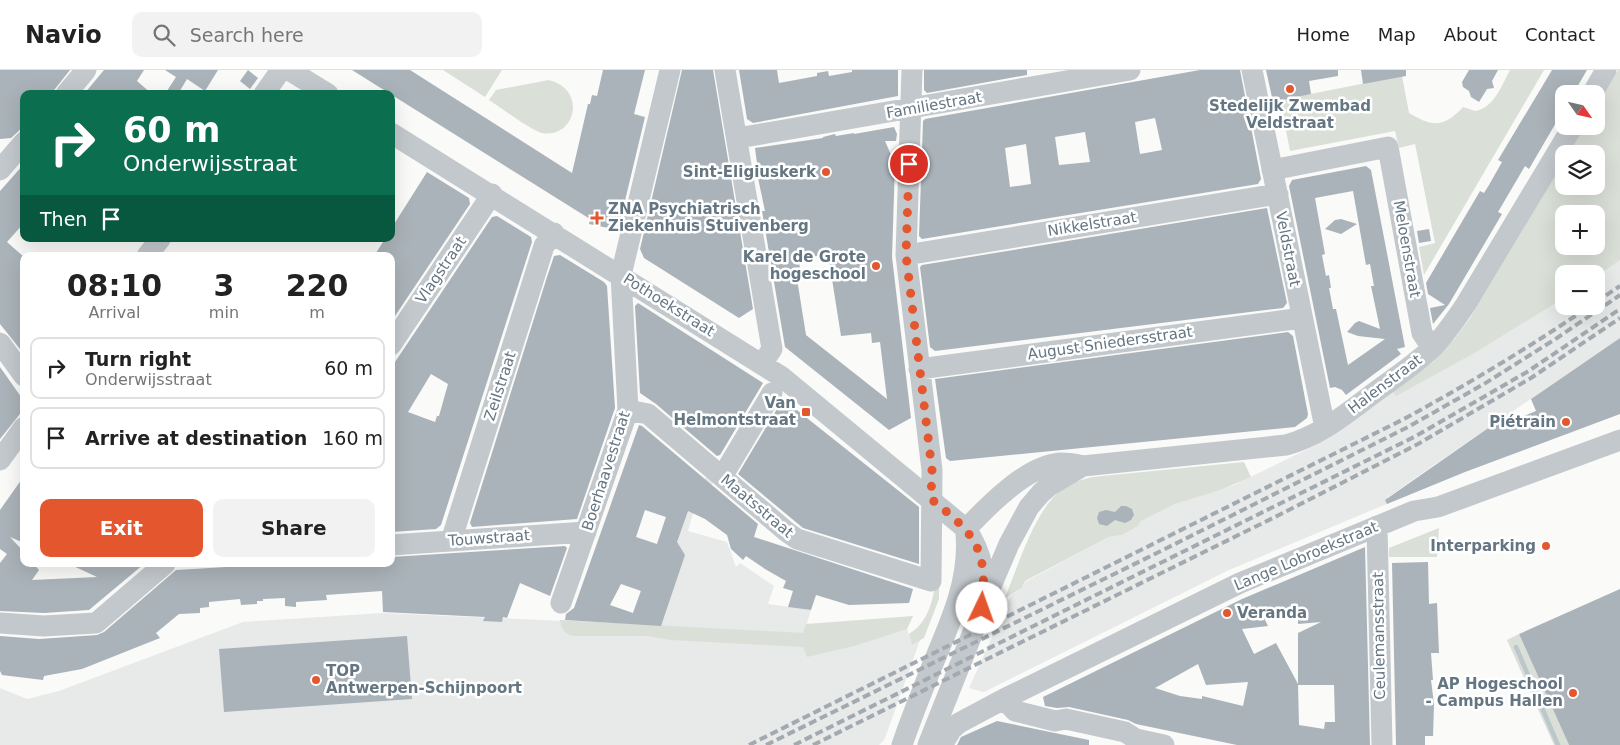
<!DOCTYPE html>
<html lang="en">
<head>
<meta charset="utf-8">
<style>
  body { margin:0; font-family:"DejaVu Sans",sans-serif; background:#f2f2f2; color:#222; height:100vh; display:flex; flex-direction:column; font-size:19px; white-space:nowrap }
  * { box-sizing:border-box; margin:0 }
  p { font-size:16px; color:#767676 }
  .icon { flex:none; width:28px; height:28px; fill:none; stroke:currentColor; stroke-width:2; stroke-linecap:round; stroke-linejoin:round }
  .map { position:relative; flex:1; overflow:hidden }
  .details { position:absolute; left:20px; top:182px; width:375px; height:315px; display:flex; flex-direction:column; background:#fff; border-radius:10px; box-shadow:0 5px 20px #0002 }
  .details>* { flex:none }
  .guide { position:absolute; left:20px; top:20px; width:375px; height:152px; border-radius:10px; box-shadow:0 5px 20px #0002; background:#0b6e4f; color:#fff; overflow:hidden }
  .needle { width:32px; rotate:124deg }
  .fabs { position:absolute; left:1555px; top:15px; display:grid; gap:10px }
  .fabs a { display:grid; place-items:center; width:50px; height:50px; border-radius:10px; background:#fff; box-shadow:0 5px 20px #0002; font-size:25px }
  .pin { position:absolute; display:grid; place-items:center; width:42px; height:42px; color:#fff; margin:-21px; border:2px solid #fff; border-radius:50%; box-shadow:0 1px 5px #0007 }
  .me { position:absolute; width:55px; margin:-28px; rotate:3deg; stroke-linejoin:round; filter:drop-shadow(0 0 4px #0008) }
  .turn { display:flex; align-items:center; gap:18px; height:105px; padding:0 20px; font-size:22px }
  .turn .icon { width:65px; height:65px; stroke-width:2.5 }
  .turn b { display:block; font-size:35px; line-height:42px }
  .then { display:flex; align-items:center; height:48px; padding:0 20px; background:#0003; gap:10px; font-size:19px }
  .eta { display:flex; justify-content:space-evenly; align-items:center; height:85px; text-align:center }
  .eta b { font-size:30px; font-weight:800; line-height:35px }
  .button { display:flex; gap:10px; margin-top:auto; padding:10px 20px }
  .button a { flex:1; height:58px; border-radius:10px; background:#e4572e; color:#fff; font-size:20px; font-weight:800; line-height:58px; text-align:center }
  .button a+a { background:#f2f2f2; color:#222 }
  ul { padding:0; list-style:none }
  li { display:flex; align-items:center; gap:15px; height:62px; margin:0 10px 8px; padding:0 10px; border:2px solid #e0e0e0; border-radius:10px }
  li div { flex:1 }
  li b { display:block; font-size:19px }
  li em { font-style:normal }
  header { display:flex; align-items:center; gap:30px; box-sizing:border-box; height:70px; padding:0 25px; background:#fff; border-bottom:1px solid #e0e0e0 }
  header strong { font-size:24px }
  nav { display:flex; gap:28px; margin-inline-start:auto; font-size:18px }
  .search { width:350px; height:45px; background:#f2f2f2; display:flex; align-items:center; gap:12px; box-sizing:border-box; padding:0 18px; border-radius:10px; color:#767676; font-size:19px }
  .map>svg:first-child { display:block }
</style>
</head>
<body>
<header>
<strong>Navio</strong>
<div class="search"><svg class="icon" aria-label="search" viewBox="0 0 24 24"><circle cx="10" cy="10" r="6"/><path d="M15 15l6 6"/></svg>Search here</div>
<nav><a>Home</a><a>Map</a><a>About</a><a>Contact</a></nav>
</header>
<div class="map">
<svg width="1620" height="675" viewBox="0 0 1620 675">
  <rect width="100%" height="100%" fill="#fafaf8"/>
  <path fill="#e8e9e9" d="M1620 190V268L1431 397 1387 428 1389 433 1229 500 984 622 969 618 1011 525 1022 518 1025 512 1109 467 1122 465 1138 456 1141 451 1175 434 1234 415 1316 375 1393 321 1478 281 1564 228V236H1596V207Z
    M673 400 696 419 706 407 713 413 696 433 688 461 727 472 736 497 740 493 774 516 768 534 811 540 804 563 913 546 907 559 912 574 920 570 889 657 884 670 879 675H0V618L27 629 59 621 243 552 383 543 629 554 666 447 656 444Z"/>
  <path fill="#dadfd7" fill-rule="evenodd" d="M443 0H502L485 27Z
    M1510 0H1544L1424 205 1419 177 1435 173 1415 74 1399 78 1395 61 1290 81 1280 30 1402 6 1409 43C1432 57 1444 58 1463 37L1475 41C1494 38 1502 15 1510 0Z
    M1618 0H1620V190L1596 207V204H1564V228L1478 281 1396 326 1393 321 1433 292 1456 267 1470 248 1564 91V116H1596V84H1568L1585 56H1596V37ZM1564 144H1596V176H1564Z
    M549 10C588 20 575 69 542 63 532 61 500 37 489 30L496 20Z
    M1244 392 1251 407 1220 420 1175 434 1141 451 1138 456 1122 465 1109 467 1025 511 1022 518 1005 528C1018 496 1035 439 1063 418 1071 412 1082 410 1092 407Z
    M1439 458 1437 487H1389V478Z
    M936 506H939V529L924 568 912 575 909 564C929 552 934 528 936 506Z
    M913 546 907 559 854 576 807 587 803 577 671 570 648 566H574C564 564 562 560 560 550L803 563 806 554Z
    M1519 564 1569 675H1554L1507 570Z"/>
  <g fill="none" stroke-linecap="round" stroke-linejoin="round">
    <path stroke="#bbc7cb" stroke-width="4.5" d="M1516 577 1558 675"/>
  </g>
  <path fill="#aab3b9" fill-rule="evenodd" d="M0 0H70L51 24H24V56L11 68 0 69Z
    M104 0H144L137 11 152 24H84Z
    M165 0H218L205 21 187 9 178 24H165L176 7Z
    M248 0 258 8 250 19 240 11Z
    M352 0H410L572 103 588 34H590L592 25 597 26 603 0H645L634 44 645 47 618 160 589 154 590 149Z
    M682 0H713L753 239 739 248 644 188 640 179Z
    M739 0H777L779 13 817 6V3L828 1 829 6 852 2V0H898V26L753 53 747 49Z
    M924 0H1027V5L927 23 924 20Z
    M1200 0H1240L1261 109 1258 114 922 169 919 166 923 51 925 49ZM1155 48 1162 80 1140 84 1135 52ZM1085 62 1090 92 1059 95 1055 67ZM1026 74 1031 114 1010 117 1005 78Z
    M1266 0H1338V6L1309 11 1311 24 1273 32Z
    M1361 0H1406V6L1363 14Z
    M1469 0H1498L1492 11 1494 18 1487 19 1479 32 1471 27 1469 21 1463 17 1462 12Z
    M1552 0H1587L1573 24H1564V39L1529 99 1525 96 1498 142 1502 144 1449 234 1433 254 1430 238 1445 235 1428 224 1426 213 1480 121 1484 123 1489 115 1502 92 1498 90Z
    M894 57 897 64 896 71H885L895 94 892 187 911 348 889 360 785 277 762 141H765L755 94 757 93 755 78 823 68V67L835 64 836 66 854 63V64ZM828 184 841 266 871 263 872 273 880 272 887 329 806 265 797 209H801L799 189Z
    M24 94V153L7 172 24 187V284L0 254V121Z
    M1366 96 1371 100 1405 277 1397 279 1401 284 1346 325 1342 320 1335 317 1330 318 1289 116 1292 110ZM1353 121 1366 195 1370 194 1374 216H1371L1380 259 1359 251 1355 253 1347 262 1358 266 1385 269 1348 295 1336 239H1333L1329 218H1331L1329 205 1326 206 1322 185 1325 184 1315 128Z
    M427 102 469 128 470 134 391 252V186H374L385 169H391V159Z
    M1267 138 1287 233 1283 238 935 281 930 277 920 197 922 195Z
    M497 146 531 167 532 172 441 455 436 459 391 462V298L492 147ZM431 304 448 314 439 346H437L435 352 408 342Z
    M1341 149 1357 154 1341 164 1325 159 1335 150Z
    M1429 159 1431 171 1419 173 1417 161Z
    M560 185 604 212 607 216 615 338 577 449 472 457 470 453 547 207 554 186Z
    M638 233 763 313 720 385 717 386 656 334 640 323 635 236Z
    M1288 262 1293 266 1308 344 1307 348 1295 357 950 391 946 388 935 309Z
    M1620 268V344L1465 402 1387 434 1385 430 1507 345 1509 352 1536 341 1531 329Z
    M0 297 24 331V339L0 369Z
    M783 329 919 437V494L803 458 738 404Z
    M639 355 642 356 758 454 754 467 913 519 909 533 849 535 816 525 811 540 788 537 793 521 783 518 786 511 765 499 746 486 743 490 731 479 727 465 705 449 688 441 677 472 685 485 661 556 565 550 566 544 574 538ZM645 440 666 447 657 474 636 467ZM621 514 641 521 633 543 610 535Z
    M24 406V473L10 467 24 482V494H34L39 500 32 510 97 507 69 494H144L89 540 44 543 0 541V493L7 484 0 479V440Z
    M1121 436H1126L1132 439 1134 445 1131 450 1125 453 1115 450 1107 456 1099 454 1097 448 1099 442 1106 440 1115 442Z
    M565 476 567 478 550 526 520 513 507 548 503 547 502 552 483 551 485 547 383 542 382 521 326 525 327 530 296 532V537L285 536V528L263 529V531H257V534L241 535 240 529 209 532V537L200 538V543L179 544 156 563 160 568 82 599 44 606 43 610 2 605 0 601V566L39 569 97 565 104 562 176 500 279 494H391V487Z
    M1365 477 1370 675H1237L1136 654 1128 650 1069 637 1057 638 1045 636 1043 627 1242 529ZM1287 538 1291 547 1298 545V554L1321 552 1298 563V614L1276 573 1254 584 1242 559 1268 556 1264 548ZM1198 594 1206 615 1248 612 1243 636 1202 626V629L1180 626 1155 618ZM1298 615H1334L1335 652H1325L1324 659 1299 655Z
    M1428 492 1429 534 1437 533 1439 583H1431L1433 610H1431L1434 634 1433 666H1425V675H1396L1392 493Z
    M1620 519V675H1569L1519 564Z
    M407 566 412 629 224 642 219 579Z
    M997 651 1089 670V675H957L961 667Z"/>
  <g fill="none" stroke-linecap="round" stroke-linejoin="round">
    <path stroke="#c3c8cc" stroke-width="21" d="M289 0 328 24
      M725 0 772 279 762 294
      M1252 0 1325 358
      M66 24 86 0
      M264 24 281 0
      M1592 24 1606 0
      M391 63 782 307 966 459C984 485 985 506 983 537L928 675
      M738 68 1130 0
      M0 100 24 72
      M1272 100 1388 77 1422 263 1432 278
      M906 185 1278 124
      M147 186 160 169
      M0 273 24 306
      M391 275 492 124
      M919 299 1302 248
      M628 340 648 344 787 462 797 469 931 511 932 400 906 185 912 0
      M0 390 24 357
      M722 407 772 323
      M1377 456 1382 675
      M966 459C988 436 1026 396 1060 393 1067 393 1075 394 1083 396L1286 375C1321 366 1349 341 1378 320 1397 306 1417 293 1433 277 1446 264 1456 249 1466 234L1573 56
      M451 471 544 176 554 163
      M391 475 586 462
      M986 528 1009 474 1029 437 1041 423 1049 416 1083 396
      M561 533 628 340 621 205 670 0
      M0 553 44 556 96 553 165 494
      M1004 629 1015 641 1055 651 1066 649 1125 662 1136 669 1164 675
      M902 675C911 648 922 622 932 596 950 553 970 511 966 464
      M942 675 952 659 959 653 1004 629 1240 513 1414 441 1438 437 1620 370"/>
    <path stroke="#a2aab0" stroke-width="4" stroke-dasharray="8 4" stroke-linecap="butt" d="M1596 232 1620 216
      M749 675 1404 349C1468 314 1530 277 1590 236
      M766 675 1161 481 1408 357 1484 314 1557 268 1620 225
      M794 675 1414 367 1527 302 1620 239
      M813 675 1281 444 1418 374 1531 308 1620 248"/>
  </g>
  <g fill="none" stroke-linecap="round" stroke-linejoin="round">
    <path stroke="#e4572e" stroke-width="9" stroke-dasharray="0 16.2" d="M909 94 906 185 932 400 931 429C976 465 988 478 982 538"/>
  </g>
  <g fill="#e4572e" stroke="#fff" stroke-width="2">
    <circle cx="1290" cy="19" r="5"/>
    <circle cx="826" cy="102" r="5"/>
    <path d="M594.5 140.5h5v5h5v5h-5v5h-5v-5h-5v-5h5z"/>
    <circle cx="876" cy="196" r="5"/>
    <rect x="801" y="337" width="10" height="10" rx="2.5"/>
    <circle cx="1566" cy="352" r="5"/>
    <circle cx="1546" cy="476" r="5"/>
    <circle cx="1227" cy="543" r="5"/>
    <circle cx="316" cy="610" r="5"/>
    <circle cx="1573" cy="623" r="5"/>
  </g>
  <g text-anchor="middle" dominant-baseline="central" stroke-width="5" stroke-linejoin="round" paint-order="stroke">
    <g font-size="15" fill="#657683" stroke="#fff">
      <text transform="translate(934 35) rotate(-10)">Familiestraat</text>
      <text transform="translate(1092 154) rotate(-9)">Nikkelstraat</text>
      <text transform="translate(1288 179) rotate(79)">Veldstraat</text>
      <text transform="translate(1407 179) rotate(80)">Meloenstraat</text>
      <text transform="translate(441 200) rotate(-56)">Vlagstraat</text>
      <text transform="translate(669 235) rotate(32)">Pothoekstraat</text>
      <text transform="translate(1110 273) rotate(-8)">August Sniedersstraat</text>
      <text transform="translate(1385 314) rotate(-37)">Halenstraat</text>
      <text transform="translate(500 316) rotate(-72)">Zeilstraat</text>
      <text transform="translate(606 401) rotate(-72)">Boerhaavestraat</text>
      <text transform="translate(757 436) rotate(40)">Maatsstraat</text>
      <text transform="translate(489 468) rotate(-4)">Touwstraat</text>
      <text transform="translate(1306 486) rotate(-23)">Lange Lobroekstraat</text>
      <text transform="translate(1379 566) rotate(-91)">Ceulemansstraat</text>
    </g>
    <g font-size="15" font-weight="bold" fill="#657683" stroke="#fff" text-anchor="end">
      <text x="1290" y="36" text-anchor="middle">Stedelijk Zwembad<tspan x="1290" dy="17">Veldstraat</tspan></text>
      <text x="816" y="102">Sint-Eligiuskerk</text>
      <text x="608" y="139" text-anchor="start">ZNA Psychiatrisch<tspan x="608" dy="17">Ziekenhuis Stuivenberg</tspan></text>
      <text x="866" y="187">Karel de Grote<tspan x="866" dy="17">hogeschool</tspan></text>
      <text x="796" y="333">Van<tspan x="796" dy="17">Helmontstraat</tspan></text>
      <text x="1556" y="352">Piétrain</text>
      <text x="1536" y="476">Interparking</text>
      <text x="1237" y="543" text-anchor="start">Veranda</text>
      <text x="326" y="601" text-anchor="start">TOP<tspan x="326" dy="17">Antwerpen-Schijnpoort</tspan></text>
      <text x="1563" y="614">AP Hogeschool<tspan x="1563" dy="17">- Campus Hallen</tspan></text>
    </g>
  </g>
</svg>
<div class="fabs">
<a><svg class="needle" viewBox="-14 -14 28 28"><path d="M0-13l5 13h-10z" fill="#e53935"/><path d="M0 13l5-13h-10z" fill="#767676"/></svg></a>
<a><svg class="icon" aria-label="layers" viewBox="0 0 24 24"><path d="M12 4l9 5-9 5-9-5zM3 14l9 5 9-5"/></svg></a>
<a>+</a>
<a>−</a>
</div>
<div class="pin" style="left:909px;top:94px;background:#d93025"><svg class="icon" aria-label="arrive" viewBox="0 0 24 24"><path d="M6 21V4h12l-3 4 3 4H6"/></svg></div>
<svg class="me" style="left:982px;top:538px" viewBox="-20 -20 40 40"><circle r="19" fill="#fff"/><path d="M0-13L10 11 0 6-10 11z" fill="#e4572e"/></svg>
<div class="guide">
<div class="turn"><svg class="icon" aria-label="right" viewBox="0 0 24 24"><path d="M7 20v-9h11M14 6l5 5-5 5"/></svg><div><b>60 m</b>Onderwijsstraat</div></div>
<div class="then">Then<svg class="icon" aria-label="arrive" viewBox="0 0 24 24"><path d="M6 21V4h12l-3 4 3 4H6"/></svg></div>
</div>
<section class="details">
<div class="eta">
<div><b>08:10</b><p>Arrival</p></div>
<div><b>3</b><p>min</p></div>
<div><b>220</b><p>m</p></div>
</div>
<ul>
<li><svg class="icon" aria-label="right" viewBox="0 0 24 24"><path d="M7 20v-9h11M14 6l5 5-5 5"/></svg><div><b>Turn right</b><p>Onderwijsstraat</p></div><em>60 m</em></li>
<li><svg class="icon" aria-label="arrive" viewBox="0 0 24 24"><path d="M6 21V4h12l-3 4 3 4H6"/></svg><div><b>Arrive at destination</b></div><em>160 m</em></li>
</ul>
<div class="button"><a>Exit</a><a>Share</a></div>
</section>
</div>
</body>
</html>
